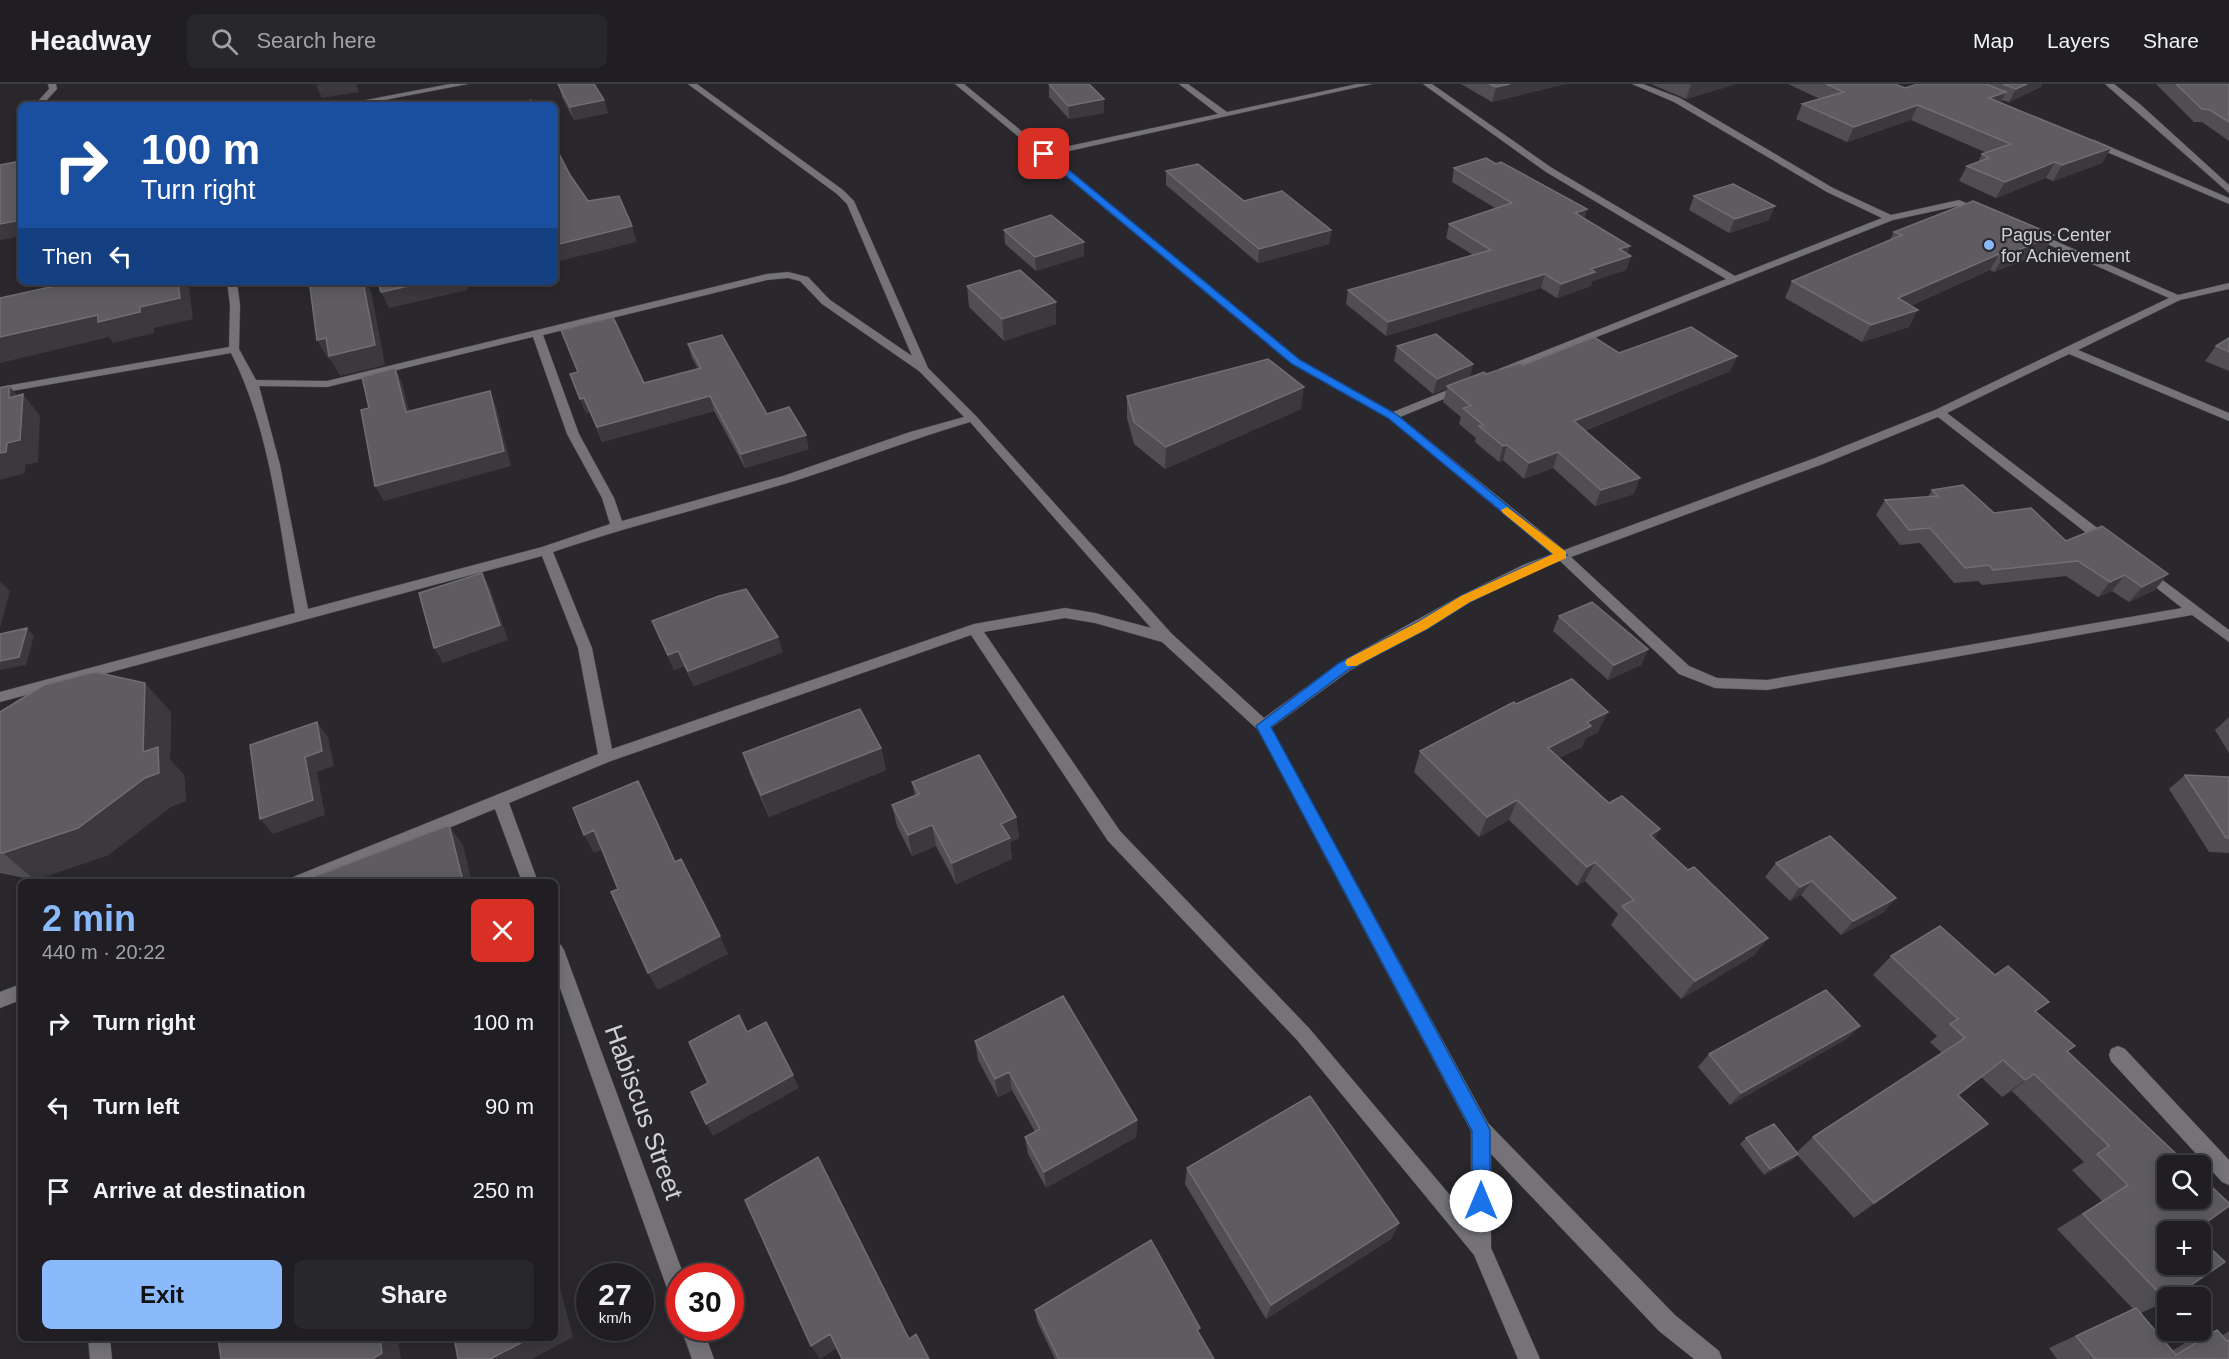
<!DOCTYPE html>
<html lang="en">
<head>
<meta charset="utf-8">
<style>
  body { margin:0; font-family:Helvetica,sans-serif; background:#28272a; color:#f1f3f6; height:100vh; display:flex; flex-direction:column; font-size:22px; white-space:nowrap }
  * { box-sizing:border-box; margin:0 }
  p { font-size:20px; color:#a2a2a5 }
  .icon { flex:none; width:33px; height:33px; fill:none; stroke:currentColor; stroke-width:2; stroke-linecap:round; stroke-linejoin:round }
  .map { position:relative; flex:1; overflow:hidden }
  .sheet { position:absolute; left:18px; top:795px; width:540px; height:462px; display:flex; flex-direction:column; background:#201e22; border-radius:9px; box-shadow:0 3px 15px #0003,0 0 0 2px #3d3c40 }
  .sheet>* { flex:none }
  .banner { position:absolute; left:18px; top:18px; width:540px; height:183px; border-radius:9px; box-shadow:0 3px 15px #0003,0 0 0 2px #3d3c40; background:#1a4fa0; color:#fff; overflow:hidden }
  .tools { position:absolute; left:2157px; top:1071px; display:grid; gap:12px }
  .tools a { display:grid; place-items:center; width:54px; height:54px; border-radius:9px; background:#201e22; box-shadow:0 3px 15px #0003,0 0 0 2px #3d3c40; font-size:30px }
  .speed { position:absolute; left:576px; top:1179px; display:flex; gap:12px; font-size:30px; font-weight:700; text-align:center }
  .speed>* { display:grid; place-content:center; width:78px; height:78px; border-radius:50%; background:#201e22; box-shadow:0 3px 15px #0003,0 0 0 2px #3d3c40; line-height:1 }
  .speed small { font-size:15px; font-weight:400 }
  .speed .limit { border:9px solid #d22; background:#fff; color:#111 }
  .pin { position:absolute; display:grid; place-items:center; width:51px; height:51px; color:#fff; margin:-26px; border-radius:12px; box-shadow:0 3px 9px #0006 }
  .me { position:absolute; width:66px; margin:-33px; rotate:0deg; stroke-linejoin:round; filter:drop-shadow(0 0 4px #0008) }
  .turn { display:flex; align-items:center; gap:21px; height:126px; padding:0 24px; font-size:27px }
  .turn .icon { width:78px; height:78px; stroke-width:2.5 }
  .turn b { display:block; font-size:42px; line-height:51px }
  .then { display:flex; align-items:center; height:57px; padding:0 24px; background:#0003; gap:12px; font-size:22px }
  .round { display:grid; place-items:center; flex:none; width:63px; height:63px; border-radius:9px; background:#28272a }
  .overview { display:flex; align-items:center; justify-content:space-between; height:102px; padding:0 24px }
  h1 { font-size:36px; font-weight:600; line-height:45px; color:#8abafc }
  .cta { display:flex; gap:12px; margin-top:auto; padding:12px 24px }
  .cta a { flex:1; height:69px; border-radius:9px; background:#8abafc; color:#111; font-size:24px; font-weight:600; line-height:69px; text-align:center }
  .cta a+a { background:#28272a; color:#f1f3f6 }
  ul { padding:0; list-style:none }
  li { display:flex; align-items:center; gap:18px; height:84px; padding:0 24px }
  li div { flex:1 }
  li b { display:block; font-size:22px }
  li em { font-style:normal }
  header { display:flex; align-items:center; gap:36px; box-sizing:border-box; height:84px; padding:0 30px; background:#201e22; border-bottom:2px solid #3d3c40 }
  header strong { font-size:28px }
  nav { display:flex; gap:33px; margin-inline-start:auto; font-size:21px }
  .search { width:420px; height:54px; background:#28272a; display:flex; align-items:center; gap:15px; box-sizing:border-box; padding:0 21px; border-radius:9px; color:#a2a2a5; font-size:22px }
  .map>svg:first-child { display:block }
</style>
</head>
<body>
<header>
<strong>Headway</strong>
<div class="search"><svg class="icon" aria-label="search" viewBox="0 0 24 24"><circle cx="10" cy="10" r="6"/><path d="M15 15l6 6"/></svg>Search here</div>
<nav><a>Map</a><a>Layers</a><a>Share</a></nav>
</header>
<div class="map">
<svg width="2229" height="1275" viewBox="0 0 2229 1275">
  <rect width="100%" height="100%" fill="#2a282d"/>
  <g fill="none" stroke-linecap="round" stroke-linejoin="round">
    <g stroke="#444346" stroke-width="1">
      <path id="street" d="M48 0H56L57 5 46 17 47 21H39L38 17 49 5Z
        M450 0H468L358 21H340Z
        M688 0H697L843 106 854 117 928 284 976 332 1172 550 1264 634 1339 579 1460 512 1523 481 1552 470 1388 334 1292 280 955 0H964L1046 67 1218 30 1179 0H1188L1227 28 1357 0H1372L1051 71 1300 276 1393 328 1460 301H1468V305L1400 333 1564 466 1815 374 1935 326 2169 214 2029 152V148H2035L2178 211 2229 199V205L2180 216 2078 266 2229 329V337L2069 270 1947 329 2113 456 2115 459 2113 462H2103L1938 333 1823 380 1571 473 1689 582 1717 594 1767 596 2182 524 2139 490 2137 487 2144 482 2229 546V558L2192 531 1767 606 1715 604 1679 590 1560 477 1533 487 1470 518 1349 587 1271 644 1488 1039 1675 1231 1719 1267 1722 1275H1694L1659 1247 1491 1070V1164L1540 1275H1518L1474 1171 1297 956 1108 757 971 551 611 677 509 719 538 798H522L495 725 317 798H291L293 793 598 670 578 564 542 472 0 618V608L295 529C279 443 271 347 231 269L0 309V303L229 263 230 221 227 198H237L240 221 239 265 256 296 327 297 767 190 788 188 808 193 830 216 912 272 847 120 837 110ZM788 194 800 197 822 220 919 287 964 333 910 348 783 392 622 437 614 414 579 350 543 251 767 196ZM533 253 567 350 602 414 610 440 542 463 308 525 280 381 259 302 327 303ZM970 338 1151 544 1095 529 1065 524 974 540 612 665 592 564 553 468C632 441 712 422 791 398 851 379 909 356 970 338ZM1065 534 1095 539 1162 558 1258 646 1471 1047V1136L1309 944 1120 747 984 548Z
        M1423 0H1432L1552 84 1735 192 1882 134 1827 108 1674 18 1632 0H1643L1680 14 1833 104 1891 131 1959 116 1987 128 1982 131 1958 122 1893 136 1503 290 1499 289V285L1726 195 1546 88Z
        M2105 0H2114L2141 21 2229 101V109Z
        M2088 56H2094L2229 114V120L2088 60Z
        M500 198H510L511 199 506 202Z
        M555 858 561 861 564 866 684 1192H680V1220L673 1217 669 1210 555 890Z
        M21 900V916L0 924V908Z
        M2118 962 2125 965 2229 1076V1101L2222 1098 2111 977 2109 971 2111 965Z
        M681 1244H703L714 1275H692Z
        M88 1254H110L112 1275H90Z"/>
    </g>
    <use href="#street" fill="#757378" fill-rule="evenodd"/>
  </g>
  <path fill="#504e53" d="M558 0 604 16 608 29 574 36 562 13Z
    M1049 0 1104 29 1069 35 1049 13Z
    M1461 0H1565L1492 18Z
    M1651 0H1736L1686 15Z
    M1788 0H1895L1905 4 1918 0H2042L2041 3 2009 18 2002 16 2001 19 2111 64 2102 79 2053 97 2046 94 1996 114 1959 97 1967 82 1978 78 1982 70 1987 69 1911 36 1847 58 1796 35 1802 20 1820 15Z
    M2156 0H2229V57L2202 38H2194Z
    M1454 84 1587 125 1584 135 1631 172 1626 186 1592 197 1591 202 1557 214 1541 204 1386 252 1346 220 1348 206 1473 171 1446 154 1449 140 1495 124 1452 98Z
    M1166 87 1244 117 1331 146 1329 160 1258 179 1166 101Z
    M1694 112 1769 136 1729 149 1689 126Z
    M1004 146 1084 158V172L1036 187 1005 160Z
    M1894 148 2054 151 2044 168 1994 188 1990 186 1910 222 1909 243 1862 258 1785 214 1792 197 1890 156Z
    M967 202 1056 218V240L1004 257 969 223Z
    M561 246 644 299 698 285 692 274 688 260 767 330 809 365 745 384 714 327 602 358 590 328 586 329 570 290 578 288Z
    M2229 254V287L2205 277 2216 262Z
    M1397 262 1473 280 1470 293 1523 281 1619 269 1737 272 1730 287 1584 347 1634 410 1595 422 1553 384 1524 395 1503 376 1499 378 1475 358 1476 354 1459 340 1461 333 1443 318 1447 304 1433 310 1394 277Z
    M1127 312 1301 325 1165 385 1134 360 1127 334Z
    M1932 406 2066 457 2155 506 2129 518 2112 507 2098 513 2066 492 1982 501 1978 497 1954 499 1920 459 1900 461 1876 431 1885 416 1928 413Z
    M1559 532 1648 565 1641 581 1608 596 1553 547Z
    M652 537 783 568 694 602 684 582 674 586Z
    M1516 620 1598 648 1585 655 1582 663 1559 674 1609 719 1660 745 1654 755 1688 786 1768 854 1753 872 1681 915 1611 841 1618 830 1585 797 1577 802 1509 736 1479 753 1414 688 1420 667Z
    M0 628H171L170 676 184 691 186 717 172 722 108 771 35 796 0 789Z
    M2229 633V669L2215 646Z
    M881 664 886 686 769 733 750 690 743 669Z
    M2185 691 2229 693V769L2209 768 2169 705Z
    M912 698 1016 733 1019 754 1010 758 1012 775 956 800 936 762 912 772 897 742 892 721 915 712Z
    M1776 779 1884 828 1841 851 1801 811 1790 817 1765 793Z
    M1891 872 2036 928 2067 967 2193 1147 2167 1217 2141 1229 2172 1267 2185 1259 2217 1246 2222 1252 2229 1247V1275H2057L2049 1264 2133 1225 2057 1145 2102 1117 2072 1086 2084 1078 2012 1007 2002 1013 1981 993 1958 1011 1988 1040 1966 1056 1854 1134 1797 1071 1792 1076 1764 1091 1740 1060 1746 1054 1797 1068 1813 1053 1942 969 1930 958 1937 952 1873 891Z
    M1848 954 1730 1021 1698 983 1709 970Z
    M975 957 1137 1036 1136 1053 1046 1104 1028 1070 1025 1053 1035 1048 1012 1006 998 1013 978 976Z
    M1187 1084 1399 1139 1391 1155 1266 1235 1185 1100Z
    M1035 1226 1199 1249 1214 1275H1055L1037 1237Z"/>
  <path fill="#3b393e" d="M322 0H356L359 8 322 14 316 1Z
    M1510 0H1565L1492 18 1496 3Z
    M1691 0H1736L1686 15Z
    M2027 0H2042L2041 3 2009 18 2016 5Z
    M2006 8 1998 23 1989 14Z
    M1104 15V29L1069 35 1068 22Z
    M604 16 608 29 574 36 570 23Z
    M1918 21 1911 36 1847 58 1854 43Z
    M2111 64 2102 79 2053 97 2062 81Z
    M2055 78 2046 94 1996 114 2005 98Z
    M1775 122 1769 136 1729 149 1735 135Z
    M1587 125 1583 139 1575 129Z
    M21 136V152L0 156V140Z
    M632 142 637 158 555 178V161Z
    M1331 146 1329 160 1258 179 1259 165Z
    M2054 151 2044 168 1994 188 2004 172Z
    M1084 158V172L1036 187 1035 173Z
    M1630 162 1626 174 1631 172 1626 186 1592 197 1591 202 1557 214 1561 200 1591 185 1619 165Z
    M1999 170 1990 186 1889 231 1898 214Z
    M1545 190 1541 204 1386 252 1388 238Z
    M178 198H185L189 203 193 235 154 244V249L113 259 109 253 0 279V253L98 231 140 223Z
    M363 198H366L371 207 385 281 340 292 330 275H328L317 256Z
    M426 198H465L468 206 389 224 381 208Z
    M1056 218V240L1004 257 1002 235Z
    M1918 226 1909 243 1862 258 1871 241Z
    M1737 272 1730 287 1568 353 1574 337Z
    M1473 280 1470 295 1447 302V304L1433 310 1437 295Z
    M395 284 402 299 413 343 406 328Z
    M9 302 23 318V310L40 332 38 378 25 381V389L0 396V369L9 314Z
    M1304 303 1301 325 1165 385 1166 363Z
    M490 307 496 322 511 382 384 417 375 402Z
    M710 312 714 327 602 358 597 343Z
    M584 314 590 328 586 329 580 315Z
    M806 351 809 365 745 384 741 370Z
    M1507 361 1503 376 1499 378 1503 362Z
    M1558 368 1553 384 1524 395 1529 379Z
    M1640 394 1634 410 1595 422 1601 406Z
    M482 489 490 504 508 556 443 579 434 564Z
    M2168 490 2155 506 2129 518 2142 503Z
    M2125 491 2112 507 2098 513 2110 498Z
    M0 497 10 507 0 544Z
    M27 544 34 552 26 581 0 586V577Z
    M778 553 783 568 694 602 688 587Z
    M1648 565 1641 581 1608 596 1614 581Z
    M678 567 684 582 674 586 668 571Z
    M145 599 171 628 170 676 184 691 186 717 172 722 108 771 35 796 3 769 143 668Z
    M1608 628 1598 648 1585 655 1582 663 1539 684 1548 664 1587 638Z
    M317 638 328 653 334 682 317 688 325 731 273 750 260 735 305 673Z
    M881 664 886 686 769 733 761 711Z
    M1517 716 1509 736 1479 753 1487 733Z
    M1016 733 1019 754 1010 758 1012 775 956 800 952 779 1001 740Z
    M449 741 463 761 472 798H460Z
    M932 741 936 762 912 772 908 751Z
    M1660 745 1648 765 1650 751Z
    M594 746 604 765 594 769 584 751Z
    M1595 778 1585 797 1577 802 1587 783Z
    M410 794 413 798H399Z
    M1812 797 1801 811 1790 817 1800 803Z
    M1896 814 1884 828 1841 851 1853 837Z
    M720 852 728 870 658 906 648 889Z
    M1768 854 1753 872 1681 915 1695 897Z
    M1860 942 1848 954 1730 1021 1741 1009Z
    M1009 988 1012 1006 998 1013 995 995Z
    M2034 990 2012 1007 2002 1013 2025 996Z
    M793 991 799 1004 713 1052 706 1040Z
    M1137 1036 1136 1053 1046 1104 1044 1088Z
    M1988 1040 1966 1056 1854 1134 1874 1119Z
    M1798 1070 1792 1076 1764 1091 1770 1085Z
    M1399 1139 1391 1155 1266 1235 1271 1221Z
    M555 1185 573 1253 532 1275H490L530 1254H555Z
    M830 1250 839 1263 820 1275 811 1262Z
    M380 1254H398L401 1275H372Z"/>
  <path fill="#5e5c60" stroke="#706e72" stroke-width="1.5" d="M558 0H594L604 16 570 23Z
    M1049 0H1089L1104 15 1068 22Z
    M1489 0H1510L1496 3Z
    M1826 0H1895L1905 4 1918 0H1986L2006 8 1989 14 2111 64 2062 81 2055 78 2005 98 1967 82 1989 74 1982 70 2011 60 1918 21 1854 43 1802 20 1844 8Z
    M2003 0H2027L2016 5Z
    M2176 0H2229V38L2210 26 2202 25Z
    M531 16 533 21H509Z
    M555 62 570 91 588 117 619 112 632 142 555 161Z
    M1486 74 1496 80 1501 78 1587 125 1575 129 1630 162 1619 165 1631 172 1591 185 1595 188 1561 200 1545 190 1388 238 1348 206 1491 166 1449 140 1512 119 1454 84Z
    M21 77V136L0 140V81Z
    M1198 80 1244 117 1282 107 1331 146 1259 165 1166 87Z
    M1733 100 1775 122 1735 135 1694 112Z
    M1973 117 2054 151 2004 172 1999 170 1898 214 1918 226 1871 241 1792 197 1902 151 1894 148Z
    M1051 131 1084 158 1035 173 1004 146Z
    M1020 186 1056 218 1002 235 967 202Z
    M73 198H178L180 214 140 223V228L98 238V231L0 253V214Z
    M316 198H363L375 261 329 272 326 254 317 256 310 203 317 201Z
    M378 198H426L381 208Z
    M613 233 644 299 701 284 688 260 722 251 767 330 789 323 806 351 741 370 710 312 597 343 584 314 580 315 570 290 578 288 561 246Z
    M1691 243 1737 272 1574 337 1640 394 1601 406 1558 368 1529 379 1507 361 1503 362 1479 342 1483 341 1463 324 1471 322 1447 302 1484 288 1486 290 1520 279 1523 281 1594 253 1619 269Z
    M1436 250 1473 280 1437 295 1397 262Z
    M2229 254V268L2216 262Z
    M1268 275 1304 303 1166 363 1134 338 1127 312Z
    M395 284 406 328 490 307 504 367 375 402 361 326 369 324 362 293Z
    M9 302V314L23 310 20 356 7 359 6 368 0 369V304Z
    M1963 401 1994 429 2031 424 2066 457 2102 442 2168 490 2142 503 2125 491 2110 498 2078 477 1993 486 1989 481 1965 484 1930 444 1909 446 1885 416 1938 412 1932 406Z
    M482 489 500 541 434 564 419 509Z
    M746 505 778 553 688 587 678 567 668 571 652 537 719 512Z
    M1592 518 1648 565 1614 581 1559 532Z
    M27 544 19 573 0 577V550Z
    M95 588 145 599 143 668 158 663 159 689 145 694 78 744 3 769H0V628L44 601Z
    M1572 595 1608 628 1587 638 1591 642 1548 664 1609 719 1622 712 1660 745 1650 751 1688 786 1694 783 1768 854 1695 897 1622 822 1634 816 1595 778 1587 783 1517 716 1487 733 1420 667 1514 618 1516 620Z
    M860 625 881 664 761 711 743 669Z
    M317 638 322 667 305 673 313 716 260 735 250 661Z
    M979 671 1016 733 1001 740 1010 754 952 779 932 741 908 751 892 721 919 710 912 698Z
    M2185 691 2229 693V754H2226Z
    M638 697 675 778 681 775 720 852 648 889 611 808 618 805 594 746 584 751 573 724Z
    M449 741 463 797 460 798H411L410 794 399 798H300Z
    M1830 752 1896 814 1853 837 1812 797 1800 803 1776 779Z
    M1940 842 1995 891 2008 882 2049 918 2035 927 2075 962 2067 967 2189 1082H2168V1114H2200V1092L2229 1119V1122L2193 1148H2168V1180H2200V1154L2225 1178 2172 1214H2168L2167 1217 2083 1130 2128 1101 2097 1070 2109 1062 2034 990 2025 996 2003 976 1958 1011 1988 1040 1874 1119 1813 1053 1965 954 1950 940 1958 935 1891 872Z
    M1826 906 1860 942 1741 1009 1709 970Z
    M1063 912 1137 1036 1044 1088 1025 1053 1040 1045 1009 988 995 995 975 957Z
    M739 931 747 948 766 938 793 991 706 1040 691 1008 708 999 689 958Z
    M1310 1012 1399 1139 1271 1221 1187 1084Z
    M1774 1040 1798 1070 1770 1085 1746 1054Z
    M818 1073 909 1255 916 1250 929 1275H842L830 1250 811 1262 745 1116Z
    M1151 1156 1200 1244 1197 1246 1214 1275H1059L1035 1226Z
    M2136 1224 2176 1271 2217 1246 2227 1257 2229 1256V1275H2095L2076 1252Z
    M218 1254H380L382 1269 372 1275H221Z
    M454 1254H530L490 1275H458Z"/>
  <path fill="#1a73e8" stroke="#114b97" stroke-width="1.5" d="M1041 68H1047L1300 276 1396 330 1567 471 1470 518 1427 545 1348 586 1271 643 1487 1040 1490 1046V1117L1488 1124 1481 1126 1475 1124 1472 1117V1047L1256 642 1339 579 1418 538 1461 512 1553 470 1388 334 1292 280 1041 71Z"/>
  <path fill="#f59e0b" d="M1507 423 1566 468V474L1470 518 1427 545 1356 582H1347L1345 579 1347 575 1418 538 1461 512 1553 470 1503 429 1501 426Z"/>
  <circle fill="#8abafc" stroke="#2a282d" stroke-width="2" cx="1989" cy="161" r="6"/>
  <g text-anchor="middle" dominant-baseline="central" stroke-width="4.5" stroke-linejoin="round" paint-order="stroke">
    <g font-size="18" fill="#d1d0d3" stroke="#2a282d" text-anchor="start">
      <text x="2001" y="151">Pagus Center<tspan x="2001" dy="21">for Achievement</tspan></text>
    </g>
    <g font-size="26" fill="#d1d0d3" stroke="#2a282d">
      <text transform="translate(644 1028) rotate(70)">Habiscus Street</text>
    </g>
  </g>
</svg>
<div class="tools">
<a><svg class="icon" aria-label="search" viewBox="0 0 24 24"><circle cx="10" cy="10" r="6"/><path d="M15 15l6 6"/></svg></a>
<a>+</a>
<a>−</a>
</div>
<div class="speed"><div>27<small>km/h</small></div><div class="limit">30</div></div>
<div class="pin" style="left:1044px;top:70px;background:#d93025"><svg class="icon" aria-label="arrive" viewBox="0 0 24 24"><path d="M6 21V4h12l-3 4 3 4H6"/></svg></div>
<svg class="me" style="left:1481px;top:1117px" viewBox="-20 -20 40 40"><circle r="19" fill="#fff"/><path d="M0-13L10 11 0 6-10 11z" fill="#1a73e8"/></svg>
<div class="banner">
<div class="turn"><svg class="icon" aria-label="right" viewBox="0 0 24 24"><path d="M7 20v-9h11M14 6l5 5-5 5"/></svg><div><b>100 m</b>Turn right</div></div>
<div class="then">Then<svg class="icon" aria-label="left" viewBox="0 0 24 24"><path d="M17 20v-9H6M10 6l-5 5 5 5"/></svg></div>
</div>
<section class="sheet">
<div class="overview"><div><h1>2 min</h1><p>440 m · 20:22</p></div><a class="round" style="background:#d93025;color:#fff"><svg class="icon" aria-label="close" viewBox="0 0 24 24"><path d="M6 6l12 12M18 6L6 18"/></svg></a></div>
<ul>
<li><svg class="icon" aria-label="right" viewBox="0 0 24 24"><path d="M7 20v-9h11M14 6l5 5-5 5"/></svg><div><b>Turn right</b></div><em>100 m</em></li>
<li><svg class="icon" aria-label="left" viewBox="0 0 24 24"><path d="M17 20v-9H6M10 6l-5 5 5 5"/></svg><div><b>Turn left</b></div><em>90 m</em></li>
<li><svg class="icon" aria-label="arrive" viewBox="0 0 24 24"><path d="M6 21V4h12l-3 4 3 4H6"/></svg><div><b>Arrive at destination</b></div><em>250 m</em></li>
</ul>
<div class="cta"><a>Exit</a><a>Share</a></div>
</section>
</div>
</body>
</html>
